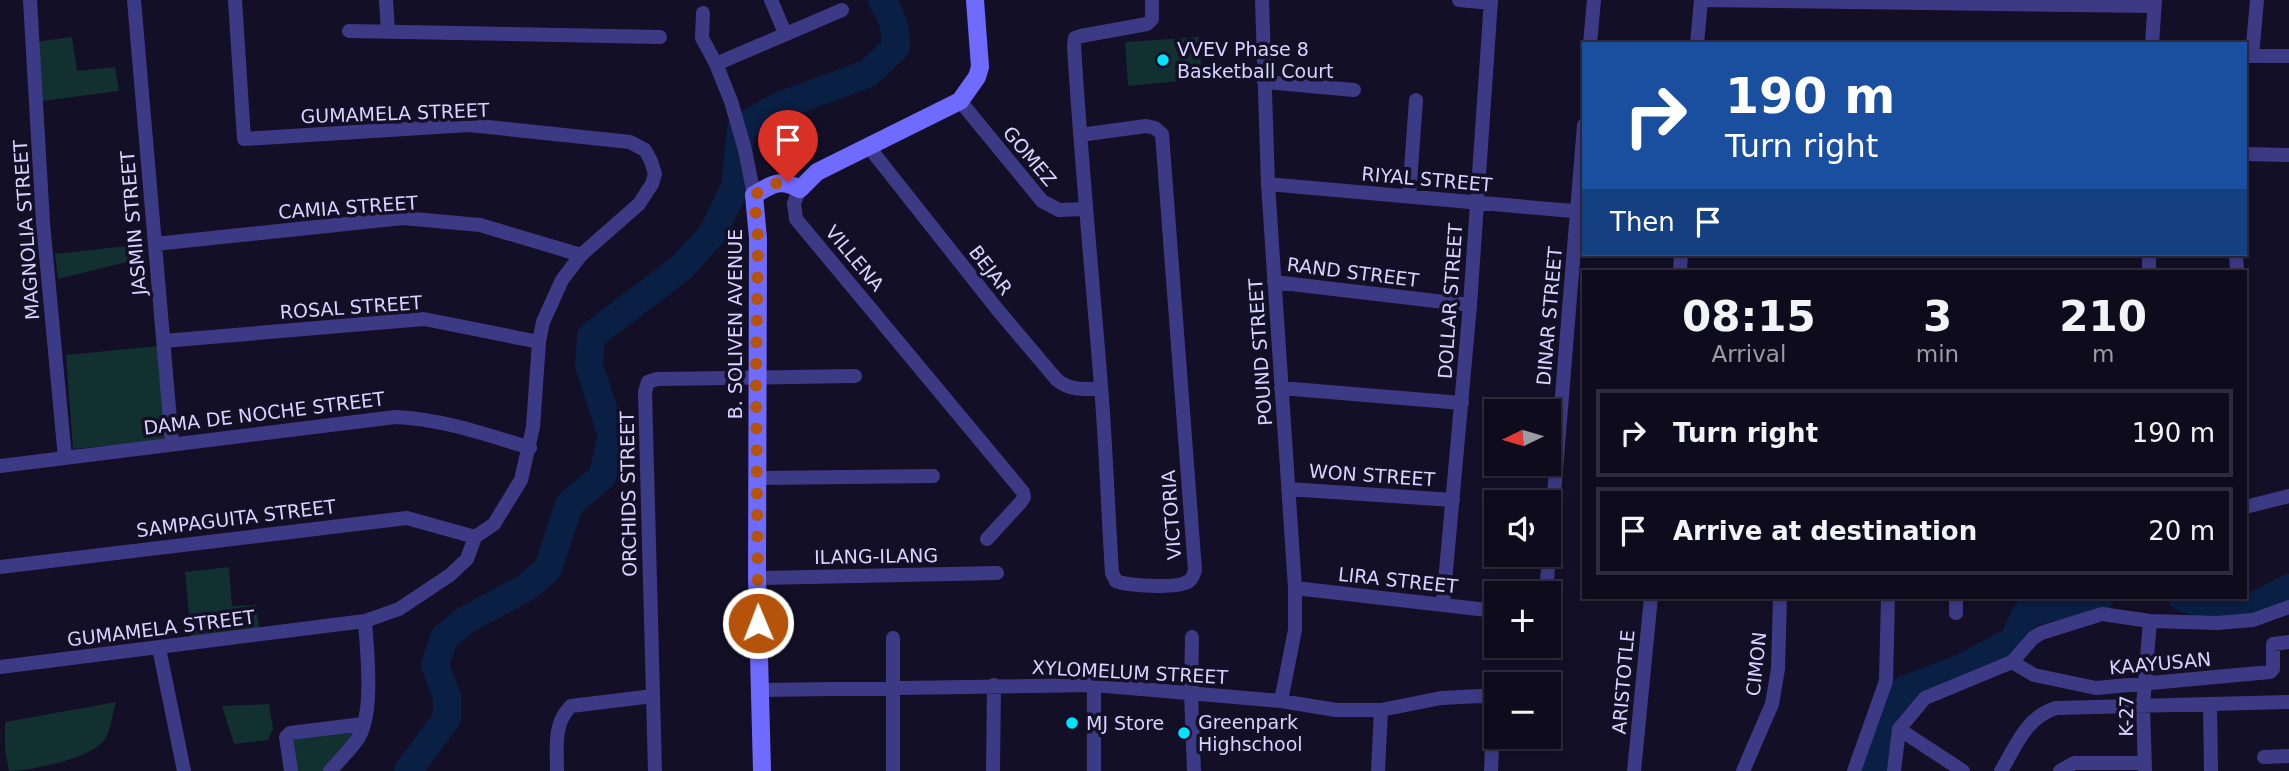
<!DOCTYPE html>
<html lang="en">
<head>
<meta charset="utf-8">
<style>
  body { margin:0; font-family:"DejaVu Sans",sans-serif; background:#171425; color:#f1f3f6; height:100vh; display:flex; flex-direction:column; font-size:26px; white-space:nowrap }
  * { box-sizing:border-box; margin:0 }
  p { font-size:23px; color:#9b9ba3 }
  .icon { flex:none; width:38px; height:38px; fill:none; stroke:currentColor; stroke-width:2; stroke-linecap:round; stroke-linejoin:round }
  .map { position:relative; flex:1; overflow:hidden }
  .side { position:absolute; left:1582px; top:270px; width:665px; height:329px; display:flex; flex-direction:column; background:#0e0b1c; border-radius:0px; box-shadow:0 4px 10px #0003,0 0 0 2px #2e2b3b }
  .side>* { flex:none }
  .banner { position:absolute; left:1582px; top:42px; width:665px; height:214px; border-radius:0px; box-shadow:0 4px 10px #0003,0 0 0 2px #2e2b3b; background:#1a4fa0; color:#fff; overflow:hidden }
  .needle { width:46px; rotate:265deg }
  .fabs { position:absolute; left:1484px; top:399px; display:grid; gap:14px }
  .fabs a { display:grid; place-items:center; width:77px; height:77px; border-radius:0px; background:#0e0b1c; box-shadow:0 4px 10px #0003,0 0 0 2px #2e2b3b; font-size:35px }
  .pin { position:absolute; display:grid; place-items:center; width:60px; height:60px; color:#fff; margin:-72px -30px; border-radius:50% 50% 50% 0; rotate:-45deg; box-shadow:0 0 7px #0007 }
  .pin .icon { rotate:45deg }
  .me { position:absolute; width:77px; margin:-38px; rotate:359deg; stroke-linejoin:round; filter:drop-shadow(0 0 5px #0008) }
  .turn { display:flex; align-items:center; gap:24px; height:147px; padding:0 28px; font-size:32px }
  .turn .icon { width:91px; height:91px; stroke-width:2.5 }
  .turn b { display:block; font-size:49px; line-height:60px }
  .then { display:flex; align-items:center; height:66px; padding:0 28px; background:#0003; gap:14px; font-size:26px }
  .eta { display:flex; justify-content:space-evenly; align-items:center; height:119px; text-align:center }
  .eta b { font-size:42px; font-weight:800; line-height:49px }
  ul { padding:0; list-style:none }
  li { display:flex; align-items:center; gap:21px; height:88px; margin:0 14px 10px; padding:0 14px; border:4px solid #2e2b3b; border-radius:0px }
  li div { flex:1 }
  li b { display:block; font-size:26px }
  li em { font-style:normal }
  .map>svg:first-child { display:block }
</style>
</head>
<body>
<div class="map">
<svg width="2289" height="771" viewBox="0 0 2289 771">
  <rect width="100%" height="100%" fill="#130f26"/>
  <path fill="#12302f" d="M72 37 77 71 115 67 119 91 42 101 34 42Z
    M1199 37 1202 79 1128 86 1125 42Z
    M136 245 143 258 58 279 55 254Z
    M158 346 165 440 73 449 66 355Z
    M229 567 232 606 256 605 261 638 192 645 185 572Z
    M116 702C112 714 111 729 105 739 94 758 30 771 9 771L5 750V722Z
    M269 704 273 729 268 740 234 744 222 706Z
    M358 728 326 771H294L292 738Z"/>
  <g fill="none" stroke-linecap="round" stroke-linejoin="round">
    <path stroke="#0a1f44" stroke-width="28" d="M2182 597 2200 604 2252 607 2289 588
      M408 771 447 718V697L435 665 444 638 464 621 527 587 548 569 569 504 602 477 612 436 589 365 591 336 681 268 712 234 735 187 741 128 777 107 869 73 896 47C897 30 891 14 882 0
      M1876 771 1887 717 1894 704 1906 689 1960 669 2014 640 2026 613 2100 597"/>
    <path stroke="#3d3a85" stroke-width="14" d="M30 0 43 223 65 458
      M134 0 172 443
      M386 0 388 32
      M771 0 785 33
      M1262 0 1268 184 1295 588V630L1281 701
      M1459 0 1491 3
      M1701 0 2154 6
      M703 13 702 38 716 64 731 101 745 150 754 195
      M349 31 660 37
      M1590 44 1594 0
      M1697 44 1701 0
      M2152 44 2155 0
      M2245 56H2289
      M2252 56 2257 0
      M716 64 842 10
      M1264 82 1354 90
      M960 101 1042 201 1059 210 1085 209
      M1080 135 1146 126 1155 128 1162 134 1195 570C1193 576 1192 581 1185 583 1174 588 1128 586 1116 581L1112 573C1108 511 1106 448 1101 386 1092 273 1081 160 1074 46L1075 38 1081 36 1147 24 1152 19V0
      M868 146 997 309 1057 380C1071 391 1084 389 1101 389
      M2245 154 2289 155
      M1268 184 1584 212
      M800 189 794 203 796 219 1023 492 1024 497 1021 502 987 539
      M1409 196 1416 100
      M155 244 403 218 480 225 581 255
      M2149 254V271
      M2236 254 2237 271
      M1680 271 1681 254
      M1274 282 1470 305
      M163 341 424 319 539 342
      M1281 388 1462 403
      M0 466 395 417C442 419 485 434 530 448
      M757 478 933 476
      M1288 489 1453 500
      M2245 507 2289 496
      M0 567 407 518 475 537
      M757 578 997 573
      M1295 588 1496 611
      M1546 593 1584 125
      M1443 604 1470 305 1491 0
      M1956 613V597
      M1192 637 1191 693 1194 771
      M893 638V771
      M159 648 184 771
      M2012 662 2034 675 2096 688 2270 672 2273 669V644L2289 642
      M0 667 365 621 399 609 450 575 467 559 475 537 494 524 521 480 533 427 539 342 543 322 562 280 581 255 639 204 652 184 655 174 651 161 645 150 630 142 469 125 244 139 235 0
      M759 690 1094 685 1281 701 1336 710H1381L1441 698 1480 696 1496 698
      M2210 704 2211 771
      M1899 729 1963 771
      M2264 757 2289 756
      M291 771 286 737 290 733 363 724
      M330 771C340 760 351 749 359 737 374 711 367 651 365 621
      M557 771C557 748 553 723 571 706L653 696
      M655 771 645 392 648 382 657 379 855 376
      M993 771 994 685
      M1094 771V685
      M1378 771 1381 710
      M1491 771 1494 698
      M1634 771 1651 597
      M1743 771 1772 704 1778 669 1780 597
      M1854 771 1886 681 1888 597
      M1894 771 1899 729 1925 698 2012 662 2033 638 2041 633 2102 614 2150 621 2217 623 2253 620 2289 607
      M2001 771C2016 746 2026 717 2056 708L2289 702
      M2060 771 2074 763H2144
      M2145 771 2143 706 2150 621"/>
    <path stroke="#6f6bff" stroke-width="18" d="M762 771 757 578 758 238 754 195C772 184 780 178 800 189L817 172 960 101 977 77 980 67 975 0"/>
  </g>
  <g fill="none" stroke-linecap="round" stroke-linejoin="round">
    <path stroke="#b45309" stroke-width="12" stroke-dasharray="0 21.6" d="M758 623 756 378 758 239 754 195 772 184 788 182"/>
  </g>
  <g fill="#00e5ff" stroke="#130f26" stroke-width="2.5">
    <circle cx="1163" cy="60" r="7"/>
    <circle cx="1072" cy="723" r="7"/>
    <circle cx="1184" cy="733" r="7"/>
  </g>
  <g text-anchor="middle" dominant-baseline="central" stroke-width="7" stroke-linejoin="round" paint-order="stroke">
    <g font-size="19" fill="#d9d4ff" stroke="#130f26" text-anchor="start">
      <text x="1177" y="49">VVEV Phase 8<tspan x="1177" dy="22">Basketball Court</tspan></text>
      <text x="1198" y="722">Greenpark<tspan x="1198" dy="22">Highschool</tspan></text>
      <text x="1086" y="723">MJ Store</text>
    </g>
    <g font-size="19" fill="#d9d4ff" stroke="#130f26">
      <text transform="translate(395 113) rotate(-2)">GUMAMELA STREET</text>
      <text transform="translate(1030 156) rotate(50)">GOMEZ</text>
      <text transform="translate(1427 179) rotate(5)">RIYAL STREET</text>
      <text transform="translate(348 207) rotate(-4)">CAMIA STREET</text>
      <text transform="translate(133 223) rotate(-95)">JASMIN STREET</text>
      <text transform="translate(26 230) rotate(-94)">MAGNOLIA STREET</text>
      <text transform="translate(855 258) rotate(50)">VILLENA</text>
      <text transform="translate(991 270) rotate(52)">BEJAR</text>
      <text transform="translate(1353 272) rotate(7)">RAND STREET</text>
      <text transform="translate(1450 301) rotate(-86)">DOLLAR STREET</text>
      <text transform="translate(351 307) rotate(-4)">ROSAL STREET</text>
      <text transform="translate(1549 316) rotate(-85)">DINAR STREET</text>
      <text transform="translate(735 324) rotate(-90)">B. SOLIVEN AVENUE</text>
      <text transform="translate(1260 352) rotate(-94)">POUND STREET</text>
      <text transform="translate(264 413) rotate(-7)">DAMA DE NOCHE STREET</text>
      <text transform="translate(1372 475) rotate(4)">WON STREET</text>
      <text transform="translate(628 494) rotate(-91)">ORCHIDS STREET</text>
      <text transform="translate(1171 515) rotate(-94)">VICTORIA</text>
      <text transform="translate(236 518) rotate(-7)">SAMPAGUITA STREET</text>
      <text transform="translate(876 556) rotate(-1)">ILANG-ILANG</text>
      <text transform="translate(1398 580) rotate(6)">LIRA STREET</text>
      <text transform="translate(161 628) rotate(-7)">GUMAMELA STREET</text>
      <text transform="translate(2160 663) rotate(-5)">KAAYUSAN</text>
      <text transform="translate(1756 664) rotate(-84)">CIMON</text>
      <text transform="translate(1130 672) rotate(3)">XYLOMELUM STREET</text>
      <text transform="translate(1623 682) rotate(-85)">ARISTOTLE</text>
      <text transform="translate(2126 716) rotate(-89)">K-27</text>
    </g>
  </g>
</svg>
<div class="fabs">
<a><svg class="needle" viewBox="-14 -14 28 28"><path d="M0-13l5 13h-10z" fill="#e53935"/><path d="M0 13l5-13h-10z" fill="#9b9ba3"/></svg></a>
<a><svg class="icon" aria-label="sound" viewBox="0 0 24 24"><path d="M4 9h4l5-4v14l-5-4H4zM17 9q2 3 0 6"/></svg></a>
<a>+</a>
<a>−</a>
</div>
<div class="pin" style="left:788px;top:182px;background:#d93025"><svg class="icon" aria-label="arrive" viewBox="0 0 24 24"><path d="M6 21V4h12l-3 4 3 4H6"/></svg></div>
<svg class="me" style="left:758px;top:623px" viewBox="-20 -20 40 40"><circle r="17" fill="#b45309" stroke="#fff" stroke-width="3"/><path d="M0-11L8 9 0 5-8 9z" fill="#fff"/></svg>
<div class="banner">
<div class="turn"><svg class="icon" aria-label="right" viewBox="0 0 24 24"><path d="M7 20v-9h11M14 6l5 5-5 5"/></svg><div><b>190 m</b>Turn right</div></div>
<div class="then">Then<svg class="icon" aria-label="arrive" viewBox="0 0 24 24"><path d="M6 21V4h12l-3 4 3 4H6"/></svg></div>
</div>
<section class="side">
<div class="eta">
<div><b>08:15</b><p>Arrival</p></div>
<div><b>3</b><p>min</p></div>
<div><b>210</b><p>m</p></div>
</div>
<ul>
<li><svg class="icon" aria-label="right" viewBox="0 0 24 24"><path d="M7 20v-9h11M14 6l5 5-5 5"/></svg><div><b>Turn right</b></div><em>190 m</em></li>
<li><svg class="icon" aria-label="arrive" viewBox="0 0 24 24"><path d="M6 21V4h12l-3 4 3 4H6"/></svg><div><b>Arrive at destination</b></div><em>20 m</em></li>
</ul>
</section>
</div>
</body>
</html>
